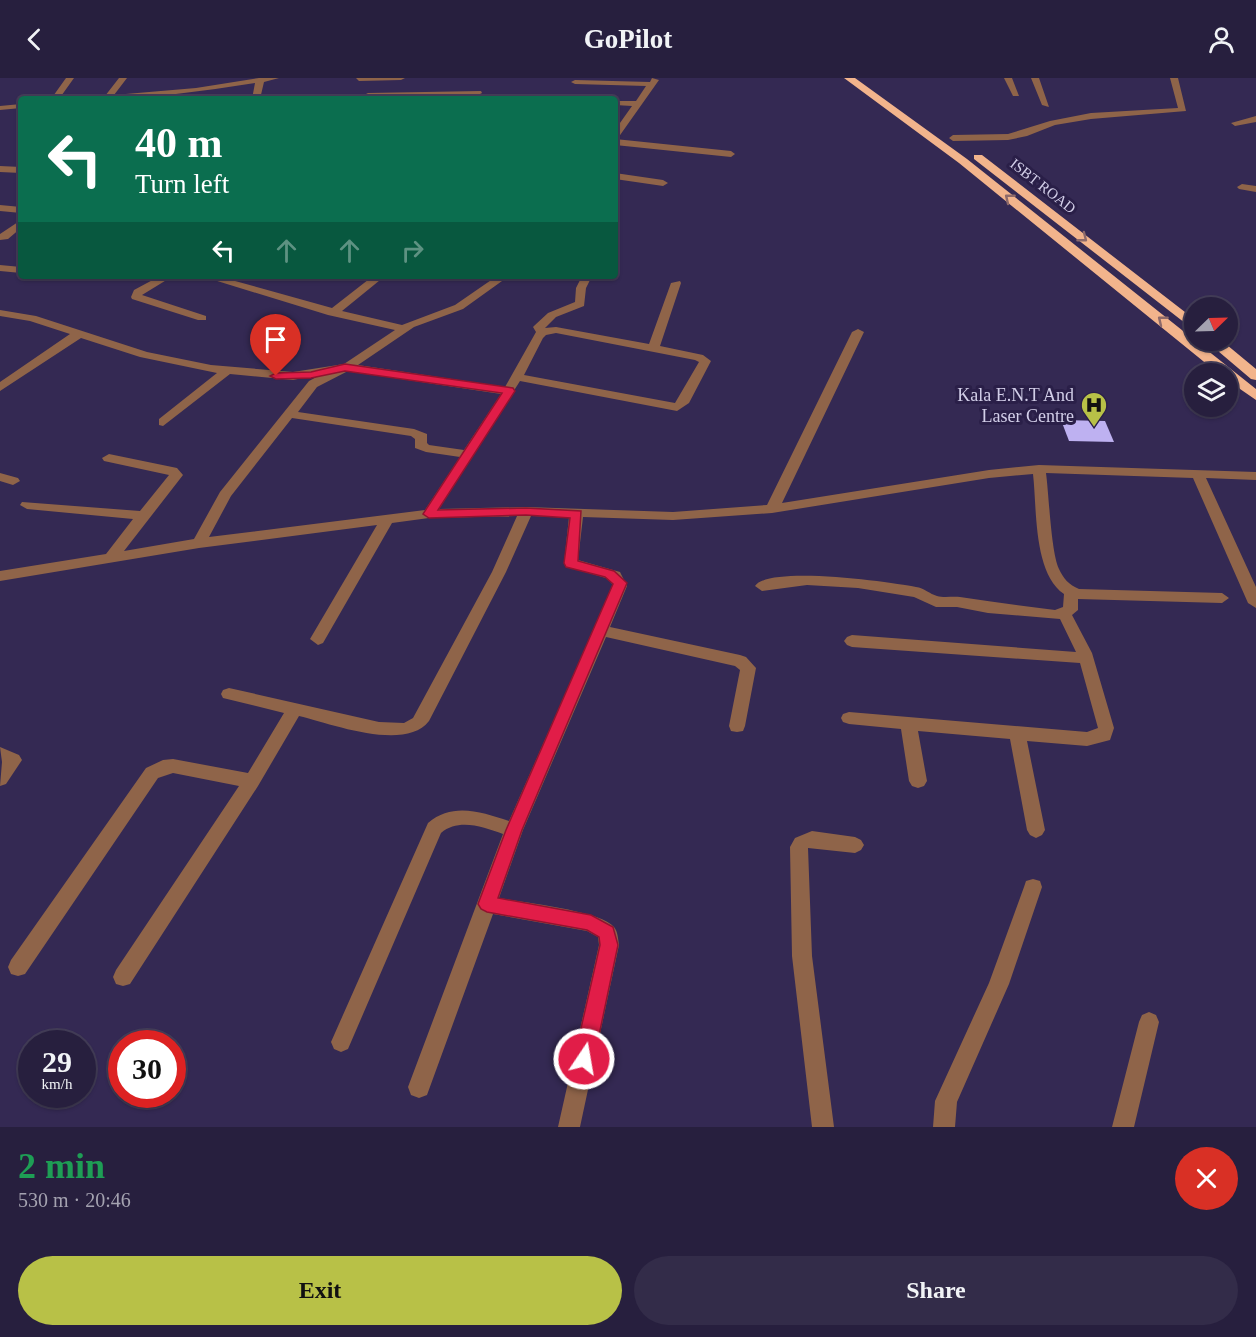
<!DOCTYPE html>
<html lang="en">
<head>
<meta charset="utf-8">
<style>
  body { margin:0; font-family:"Times New Roman",serif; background:#332c49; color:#f1f3f6; height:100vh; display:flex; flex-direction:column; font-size:22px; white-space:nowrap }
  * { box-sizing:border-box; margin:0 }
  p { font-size:20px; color:#a4a2b0 }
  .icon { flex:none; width:33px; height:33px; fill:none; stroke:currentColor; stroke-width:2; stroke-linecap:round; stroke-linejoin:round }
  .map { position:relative; height:1049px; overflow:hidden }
  .sheet { display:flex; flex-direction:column; background:#271f3e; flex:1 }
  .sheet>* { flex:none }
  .guide { position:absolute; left:18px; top:18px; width:600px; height:183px; border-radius:6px; box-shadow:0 2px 4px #0004,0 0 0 2px #433d58; background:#0b6e4f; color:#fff; overflow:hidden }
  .needle { width:39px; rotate:67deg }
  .fabs { position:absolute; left:1184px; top:219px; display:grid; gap:12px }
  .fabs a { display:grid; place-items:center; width:54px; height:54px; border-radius:50%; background:#271f3e; box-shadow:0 2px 4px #0004,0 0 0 2px #433d58; font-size:30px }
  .speed { position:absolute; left:18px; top:952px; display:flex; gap:12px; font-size:30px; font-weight:700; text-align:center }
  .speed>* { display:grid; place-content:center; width:78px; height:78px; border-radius:50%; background:#271f3e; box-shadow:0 2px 4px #0004,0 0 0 2px #433d58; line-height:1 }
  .speed small { font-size:15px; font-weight:400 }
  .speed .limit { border:9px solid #d22; background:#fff; color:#111 }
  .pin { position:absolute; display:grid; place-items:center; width:51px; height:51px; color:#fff; margin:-62px -26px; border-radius:50% 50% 50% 0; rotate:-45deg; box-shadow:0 0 6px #0007 }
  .pin .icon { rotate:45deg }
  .me { position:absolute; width:66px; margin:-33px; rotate:12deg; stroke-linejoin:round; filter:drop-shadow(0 0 4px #0008) }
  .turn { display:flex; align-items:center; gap:21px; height:126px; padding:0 18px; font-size:27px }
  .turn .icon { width:78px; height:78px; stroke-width:2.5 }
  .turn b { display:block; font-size:42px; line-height:51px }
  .lanes { display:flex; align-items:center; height:57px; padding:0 18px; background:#0003; justify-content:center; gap:30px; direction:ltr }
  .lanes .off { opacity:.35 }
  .round { display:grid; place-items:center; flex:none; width:63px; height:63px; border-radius:32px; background:#332c49 }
  .headline { display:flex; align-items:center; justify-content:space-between; height:102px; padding:0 18px }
  h1 { font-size:36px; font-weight:700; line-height:45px; color:#1e9e55 }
  .action { display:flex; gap:12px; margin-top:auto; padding:12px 18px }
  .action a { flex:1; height:69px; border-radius:36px; background:#b8c147; color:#111; font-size:24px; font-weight:700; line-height:69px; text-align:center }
  .action a+a { background:#332c49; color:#f1f3f6 }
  header { display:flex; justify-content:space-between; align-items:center; height:78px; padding:0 18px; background:#271f3e; font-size:27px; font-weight:700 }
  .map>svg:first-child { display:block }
</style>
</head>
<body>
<header><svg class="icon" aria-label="back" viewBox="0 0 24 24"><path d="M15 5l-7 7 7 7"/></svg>GoPilot<svg class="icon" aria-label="person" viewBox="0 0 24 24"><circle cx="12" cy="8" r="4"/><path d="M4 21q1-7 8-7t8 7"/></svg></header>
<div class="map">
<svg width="1256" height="1049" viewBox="0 0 1256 1049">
  <rect width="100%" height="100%" fill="#342953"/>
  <path fill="#beb1f1" d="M1061 342 1105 343 1114 364 1069 363Z"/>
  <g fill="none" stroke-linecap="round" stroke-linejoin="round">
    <path fill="#8f6449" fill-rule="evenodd" d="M66 0H74L59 21H51Z
      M119 0H127L114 17 196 10 259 0H279L264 4 260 21H252L255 5C202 13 150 21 96 21L105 18Z
      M356 0H405L401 2 359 3Z
      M652 0 659 2 618 60 615 61V52L632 28 615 27V23H636L646 8 575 6 571 4 575 2 650 4Z
      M1004 0H1012L1019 18H1013Z
      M1031 0H1039L1049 29 1042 27Z
      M1170 0H1178L1186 33 1091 41 1055 47 1027 58 1008 62 953 63 949 60 953 57 1008 56 1050 43 1091 35 1178 30Z
      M481 13 482 15 478 17 368 19 364 17 368 15Z
      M21 26V30L0 32V28Z
      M1256 38V44L1235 48 1231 45Z
      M615 61 731 73 735 76 731 79 615 67Z
      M0 88 21 89V95L0 94Z
      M615 95 663 102 668 105 663 108 615 101Z
      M1242 106 1256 108V114L1239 111 1237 109Z
      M0 127 21 129V135L0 133Z
      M21 142V150L8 161 0 162V156Z
      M0 187 21 189V195L0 193Z
      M160 198H173L142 217 206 238V242H198L132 221 131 219 134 212Z
      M201 198H217L332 230 373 198H385L342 233 402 247 455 227 497 198H509L463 231 414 249 358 287 505 309 536 254 533 249 535 247 548 235 575 224 576 210 582 198H592L586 210 584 228 556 239 545 250 556 249 649 266 671 205 680 203 681 205 660 268 703 277 711 283 689 325 677 333 520 303 439 431 526 429 673 434 767 427 852 254 858 251 864 254 782 425 989 392 1039 387 1256 394V402L1206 400 1256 509V530L1248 525 1193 400 1046 395C1049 417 1051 474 1059 491 1063 500 1069 507 1079 511L1222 515 1229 520 1222 525 1078 521V532L1072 537 1092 575 1114 650 1110 662 1087 668 1027 663 1045 752 1042 757 1036 760 1030 757 1027 752 1010 661 918 653 927 703 924 708 918 710 912 708 909 703 901 651 849 646 843 644 841 640 843 636 849 634 1087 654 1098 650 1080 585 852 569 847 567 844 563 847 559 852 557 1076 574 1060 541 988 535 957 529H936L914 519 858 510 807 507 762 513 755 508C769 487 891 504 916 509 924 510 930 516 937 518 944 520 953 518 960 519 992 524 1023 528 1055 532L1063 529 1064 516C1033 495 1037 430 1033 396L989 400 772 435 673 442 583 439 578 482 620 494 627 508 610 549 740 577 746 579 756 590 745 648 743 653 737 654 731 653 729 648 740 592 735 588 606 559 523 752 499 820C521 824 602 833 614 849 618 854 618 861 619 867L580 1049H558L599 867 598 859 587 853 493 836 427 1017 419 1020 411 1017 408 1009 503 756C483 749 459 740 441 755L348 971 341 974 334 971 331 964 428 745C453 724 481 734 509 743L613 508 609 501 566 488 564 485 569 439 531 438 506 494 429 643C405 674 332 646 299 638L258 708 130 906 123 908 116 906 113 899 116 892 239 708 173 695 158 700 25 896 18 898 11 896 8 889 11 882 146 690 163 682 173 681 248 695 284 635 223 620 221 616 223 612 229 610 379 644 404 645 413 640 492 494 517 438 429 440 392 445 323 565 318 567 310 561 377 447 199 470 0 503V493L106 476 133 441 27 431 20 427 22 424 140 433 169 397 104 383 102 380 109 376 177 390 183 397 124 473 194 461 220 414 309 303 322 296 293 302 230 296 163 348 159 347V341L217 295 140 279 81 260 0 313V304L70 256 30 243 0 238V232L36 238 147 274 211 287 293 294 344 286 395 252 328 237ZM556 255 695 282 699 284 675 325 524 297 543 260 546 257ZM348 293 501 316 464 372 429 367 427 365V356L414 351 298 334 317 309ZM292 340 411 358 415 361V370L426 374 460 379 425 432 209 459 231 418Z
      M0 395 18 400 20 403 13 407 0 403Z
      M0 669 19 677 22 682 6 706 0 708 2 684Z
      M812 753 855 759 861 762 864 767 861 772 855 775 808 770 812 878 834 1049H812L792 878 790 769 795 760Z
      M1033 801 1040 803 1042 809 1009 906 957 1024 955 1049H933L935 1023 989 905 1024 809 1026 803Z
      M1149 934 1156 937 1159 944 1134 1049H1112L1139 944 1142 937Z"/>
    <path fill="#f2b48c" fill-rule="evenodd" d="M844 0H855L967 81 1256 311V322L1227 302V296H1219L959 85Z
      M974 77H982L1194 241V252L974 81Z
      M1205 262H1221L1256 291V302L1251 301Z"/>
  </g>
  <defs><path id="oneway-chevron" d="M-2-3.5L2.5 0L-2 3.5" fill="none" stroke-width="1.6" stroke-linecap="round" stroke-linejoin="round" transform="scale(1.5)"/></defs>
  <g stroke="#8e6a6a">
    <use href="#oneway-chevron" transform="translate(1009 120) rotate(-141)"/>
    <use href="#oneway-chevron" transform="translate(1083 160) rotate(38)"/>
    <use href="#oneway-chevron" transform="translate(1162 242) rotate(-141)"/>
  </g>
  <path fill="#e11d48" stroke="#92132f" stroke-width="1.5" d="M345 286 513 310 515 313 438 432 526 430 581 433 578 483 614 493 627 505 522 752 498 820 591 837 613 849 618 867 594 981 591 988 584 990 577 988 574 981 600 867 599 859 587 852 487 834 481 831 478 826 506 752 613 506 605 499 566 489 564 485 570 440 526 437 429 440 423 436 502 315 345 293 311 300 276 301 270 298 276 295 311 294Z"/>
  <defs>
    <g id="hospital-pin" transform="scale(1.35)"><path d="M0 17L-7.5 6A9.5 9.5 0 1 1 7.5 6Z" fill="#b8c147" stroke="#2a1f48"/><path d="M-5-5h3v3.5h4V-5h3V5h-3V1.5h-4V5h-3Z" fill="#111"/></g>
  </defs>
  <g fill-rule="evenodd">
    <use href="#hospital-pin" x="1094" y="327"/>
  </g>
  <g text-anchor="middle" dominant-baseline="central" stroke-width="6" stroke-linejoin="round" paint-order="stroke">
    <g font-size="15" fill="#d2cee8" stroke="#2a1f48">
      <text transform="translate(1043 108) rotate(38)">ISBT ROAD</text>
    </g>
    <g font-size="18" fill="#d2cee8" stroke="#2a1f48" text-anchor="end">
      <text x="1074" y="317">Kala E.N.T And<tspan x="1074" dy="21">Laser Centre</tspan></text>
    </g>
  </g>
</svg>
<div class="fabs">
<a><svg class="needle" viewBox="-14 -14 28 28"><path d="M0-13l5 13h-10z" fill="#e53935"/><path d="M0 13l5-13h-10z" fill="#a4a2b0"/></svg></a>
<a><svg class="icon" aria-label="layers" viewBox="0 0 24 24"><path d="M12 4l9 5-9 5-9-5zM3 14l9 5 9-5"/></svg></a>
</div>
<div class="speed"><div>29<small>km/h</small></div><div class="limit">30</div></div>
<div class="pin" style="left:276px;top:298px;background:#d93025"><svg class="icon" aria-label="arrive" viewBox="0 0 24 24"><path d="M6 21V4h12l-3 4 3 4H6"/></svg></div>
<svg class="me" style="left:584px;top:981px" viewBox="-20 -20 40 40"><circle r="17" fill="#e11d48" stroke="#fff" stroke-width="3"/><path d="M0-11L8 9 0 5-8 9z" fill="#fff"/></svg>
<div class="guide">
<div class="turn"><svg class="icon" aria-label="left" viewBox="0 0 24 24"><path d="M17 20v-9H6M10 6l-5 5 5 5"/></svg><div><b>40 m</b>Turn left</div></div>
<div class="lanes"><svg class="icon" aria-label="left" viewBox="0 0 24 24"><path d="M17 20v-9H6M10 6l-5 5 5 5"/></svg><svg class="icon off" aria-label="ahead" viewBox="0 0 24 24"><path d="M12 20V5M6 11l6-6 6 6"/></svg><svg class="icon off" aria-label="ahead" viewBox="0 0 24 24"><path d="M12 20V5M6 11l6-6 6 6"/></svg><svg class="icon off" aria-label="right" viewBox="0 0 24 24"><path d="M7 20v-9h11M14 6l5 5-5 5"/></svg></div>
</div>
</div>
<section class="sheet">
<div class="headline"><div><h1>2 min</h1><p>530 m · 20:46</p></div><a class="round" style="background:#d93025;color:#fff"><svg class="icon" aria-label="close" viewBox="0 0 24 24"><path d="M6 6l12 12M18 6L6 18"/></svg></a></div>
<div class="action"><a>Exit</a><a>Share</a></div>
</section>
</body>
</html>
